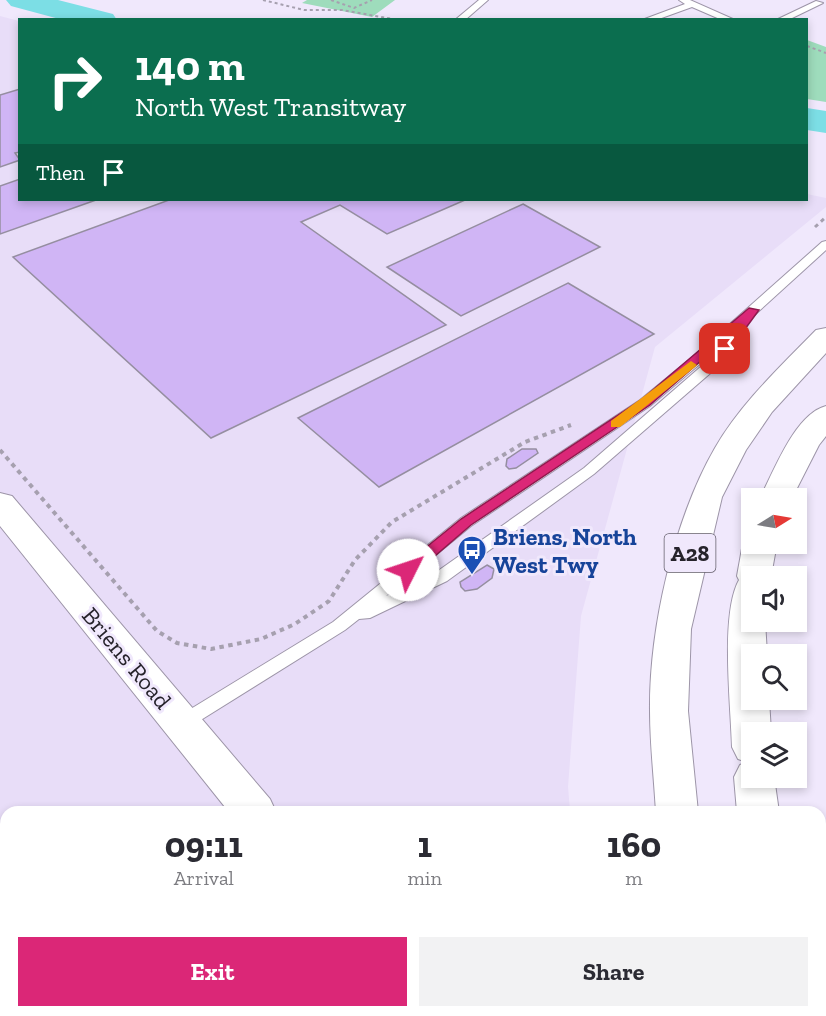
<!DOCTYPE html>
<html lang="en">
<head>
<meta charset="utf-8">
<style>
  body { margin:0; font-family:"Zilla Slab",serif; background:#f2f2f3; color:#2b2b33; height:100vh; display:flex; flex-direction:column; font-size:22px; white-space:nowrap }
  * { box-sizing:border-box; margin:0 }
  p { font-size:20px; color:#7c7c81 }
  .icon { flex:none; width:33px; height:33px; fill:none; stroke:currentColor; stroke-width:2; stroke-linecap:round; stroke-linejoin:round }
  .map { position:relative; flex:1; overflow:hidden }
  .sheet { position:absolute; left:0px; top:806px; width:826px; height:212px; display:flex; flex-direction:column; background:#fff; border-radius:18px 18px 0 0; box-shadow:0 3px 9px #0003 }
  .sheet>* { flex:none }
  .guide { position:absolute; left:18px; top:18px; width:790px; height:183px; border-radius:0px; box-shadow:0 3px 9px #0003; background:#0b6e4f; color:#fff; overflow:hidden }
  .needle { width:39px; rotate:79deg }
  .fabs { position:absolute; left:741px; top:488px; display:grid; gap:12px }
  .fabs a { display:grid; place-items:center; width:66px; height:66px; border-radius:0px; background:#fff; box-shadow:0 3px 9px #0003; font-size:30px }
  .pin { position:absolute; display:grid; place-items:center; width:51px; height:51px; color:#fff; margin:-26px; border-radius:12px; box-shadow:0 3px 9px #0006 }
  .me { position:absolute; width:66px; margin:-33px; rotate:49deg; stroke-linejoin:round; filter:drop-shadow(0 0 4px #0008) }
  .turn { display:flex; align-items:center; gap:21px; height:126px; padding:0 18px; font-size:27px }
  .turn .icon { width:78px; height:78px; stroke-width:2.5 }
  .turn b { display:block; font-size:42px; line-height:51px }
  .then { display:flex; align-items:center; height:57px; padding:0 18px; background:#0003; gap:12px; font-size:22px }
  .eta { display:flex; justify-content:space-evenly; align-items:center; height:102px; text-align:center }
  .eta b { font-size:36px; font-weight:700; line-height:42px }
  .cta { display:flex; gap:12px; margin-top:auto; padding:12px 18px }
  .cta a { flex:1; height:69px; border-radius:0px; background:#db2777; color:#fff; font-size:24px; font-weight:700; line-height:69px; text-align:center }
  .cta a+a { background:#f2f2f3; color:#2b2b33 }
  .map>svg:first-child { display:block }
</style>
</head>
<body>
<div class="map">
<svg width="826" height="1016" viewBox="0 0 826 1016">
  <rect width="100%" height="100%" fill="#f0e8fc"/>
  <path fill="#e8ddf8" d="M0 16 19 21 20 200H807V194L826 198V207L655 347 581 616 568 787 570 811 6 812V1011H566L560 1016H0Z"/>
  <path fill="#9edcbc" d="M307 0H395L372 17 302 3Z
    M807 40 826 47V102L807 99Z"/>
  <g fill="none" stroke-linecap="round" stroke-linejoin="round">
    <path fill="#7cdee5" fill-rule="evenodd" d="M6 0H58L113 14 117 20H63L11 6Z
      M807 108 826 111V133L807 130Z"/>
  </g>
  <path fill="#d0b5f5" stroke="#958ea0" stroke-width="1.5" d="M20 89V152L15 153 20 160 0 167V95Z
    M20 179V200H96L0 234V186Z
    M169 200H465L387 234 340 205 301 222 446 325 211 438 13 257Z
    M523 204 600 247 461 316 387 267Z
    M568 283 654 334 379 487 298 418Z
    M522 449H536L538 453 516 468 509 469 506 466 507 459Z
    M487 565 494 569 492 578 477 589 465 591 461 587 460 582Z"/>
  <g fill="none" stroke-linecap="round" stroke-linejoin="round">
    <g stroke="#9d95a8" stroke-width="2">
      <path id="lane" d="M479 0H488L465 20H455Z
        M679 0H690L735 20H722L692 7 656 20H642L685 4Z
        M816 1 823 3 788 20H776Z
        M826 241V250L737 331 741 334 714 370 594 474 447 581 370 618 359 619 345 630 188 728 182 730 176 728 173 723 176 718 333 622 461 518 640 400 696 354 822 242ZM714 352 704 364 584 468 435 573 386 596 471 526 650 406Z"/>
    </g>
    <g stroke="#9d95a8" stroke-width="2">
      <path id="secondary" d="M0 493 12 496 270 799 276 812H229L0 526Z
        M396 1011H447L449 1016H398Z"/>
    </g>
    <g stroke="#9d95a8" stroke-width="2">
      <path id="highway" d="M826 328V353L772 412 746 450 722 497 691 629 688 711 698 812H656C654 778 650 744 650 711 649 629 674 519 715 448 741 403 780 367 816 330Z
        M826 406V436L819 445 792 498H760C774 471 795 414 826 406Z
        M752 533V543H777L771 576H752V621H765L767 654H752V699H769L771 732H752V777H774L779 812H737L734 777 740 765 747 762 738 759 732 747C731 706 720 614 739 580L737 576 743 543Z
        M820 990 826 993V1016H791L789 1011H820Z
        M673 1011H745L747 1016H672Z"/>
    </g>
    <path stroke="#a6a0af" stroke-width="2" stroke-dasharray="3 3" stroke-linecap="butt" d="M263 0 304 10H342L398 20
      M331 0 354 8 372 0
      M807 46 826 53"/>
    <path stroke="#a6a0af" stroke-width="3" stroke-dasharray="4 4" stroke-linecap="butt" d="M815 227 826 217"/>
    <path stroke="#a6a0af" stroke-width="4" stroke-dasharray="4.5 4.5" stroke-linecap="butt" d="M0 450 157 631 177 643 211 649 261 639 295 624 329 601 355 560 392 522 525 442 571 425"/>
    <use href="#lane" fill="#fff" fill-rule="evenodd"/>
    <use href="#secondary" fill="#fff" fill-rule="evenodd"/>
    <use href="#highway" fill="#fff" fill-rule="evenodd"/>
  </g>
  <path fill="#db2777" stroke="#8e194d" stroke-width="1.5" d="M749 308 759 310 729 351 719 349 724 341 650 405 471 525 414 574H403L401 570 403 566 461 519 641 400Z"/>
  <path fill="#f59e0b" d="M691 361 697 365 695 367 620 427H611V421Z"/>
  <defs>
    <g id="bus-pin" transform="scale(1.5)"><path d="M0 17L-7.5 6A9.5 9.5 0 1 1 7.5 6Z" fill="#1a4fb4" stroke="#f0e8fc"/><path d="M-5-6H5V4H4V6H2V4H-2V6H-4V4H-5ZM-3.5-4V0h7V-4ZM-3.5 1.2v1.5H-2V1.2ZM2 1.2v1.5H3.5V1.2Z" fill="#fff"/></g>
  </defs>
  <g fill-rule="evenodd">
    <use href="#bus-pin" x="472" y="550"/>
  </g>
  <g text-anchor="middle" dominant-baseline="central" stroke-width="6" stroke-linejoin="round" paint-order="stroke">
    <rect fill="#f0e8fc" stroke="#635e6a" stroke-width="1.5" x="664.5" y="534" width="51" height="38" rx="4.5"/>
    <g font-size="22" font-weight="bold" fill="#26232b">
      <text x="690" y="553">A28</text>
    </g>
    <g font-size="24" font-weight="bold" fill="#164399" stroke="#f0e8fc" text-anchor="start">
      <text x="493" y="536">Briens, North<tspan x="493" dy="28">West Twy</tspan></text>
    </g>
    <g font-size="24" fill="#26232b" stroke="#f0e8fc">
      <text transform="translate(127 658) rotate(50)">Briens Road</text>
    </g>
  </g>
</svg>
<div class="fabs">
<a><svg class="needle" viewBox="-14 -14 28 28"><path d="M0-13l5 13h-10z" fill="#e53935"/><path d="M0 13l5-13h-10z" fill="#7c7c81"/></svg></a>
<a><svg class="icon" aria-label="sound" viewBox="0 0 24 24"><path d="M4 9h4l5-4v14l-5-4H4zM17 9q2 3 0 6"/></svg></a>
<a><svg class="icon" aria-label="search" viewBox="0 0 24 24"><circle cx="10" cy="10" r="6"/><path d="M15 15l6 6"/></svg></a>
<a><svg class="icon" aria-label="layers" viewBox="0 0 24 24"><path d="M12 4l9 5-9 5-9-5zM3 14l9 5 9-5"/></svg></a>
</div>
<div class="pin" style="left:725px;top:349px;background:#d93025"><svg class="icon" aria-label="arrive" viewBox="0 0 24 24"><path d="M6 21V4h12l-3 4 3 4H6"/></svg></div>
<svg class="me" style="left:408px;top:570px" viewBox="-20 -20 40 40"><circle r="19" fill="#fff"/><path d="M0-13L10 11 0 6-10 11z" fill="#db2777"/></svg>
<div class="guide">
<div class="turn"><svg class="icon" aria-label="right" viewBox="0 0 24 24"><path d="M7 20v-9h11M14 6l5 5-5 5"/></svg><div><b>140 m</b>North West Transitway</div></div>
<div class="then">Then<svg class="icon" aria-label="arrive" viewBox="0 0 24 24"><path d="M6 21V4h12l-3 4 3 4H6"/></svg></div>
</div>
<section class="sheet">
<div class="eta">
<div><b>09:11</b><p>Arrival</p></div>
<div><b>1</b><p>min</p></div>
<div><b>160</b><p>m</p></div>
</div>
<div class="cta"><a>Exit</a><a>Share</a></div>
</section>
</div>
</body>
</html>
